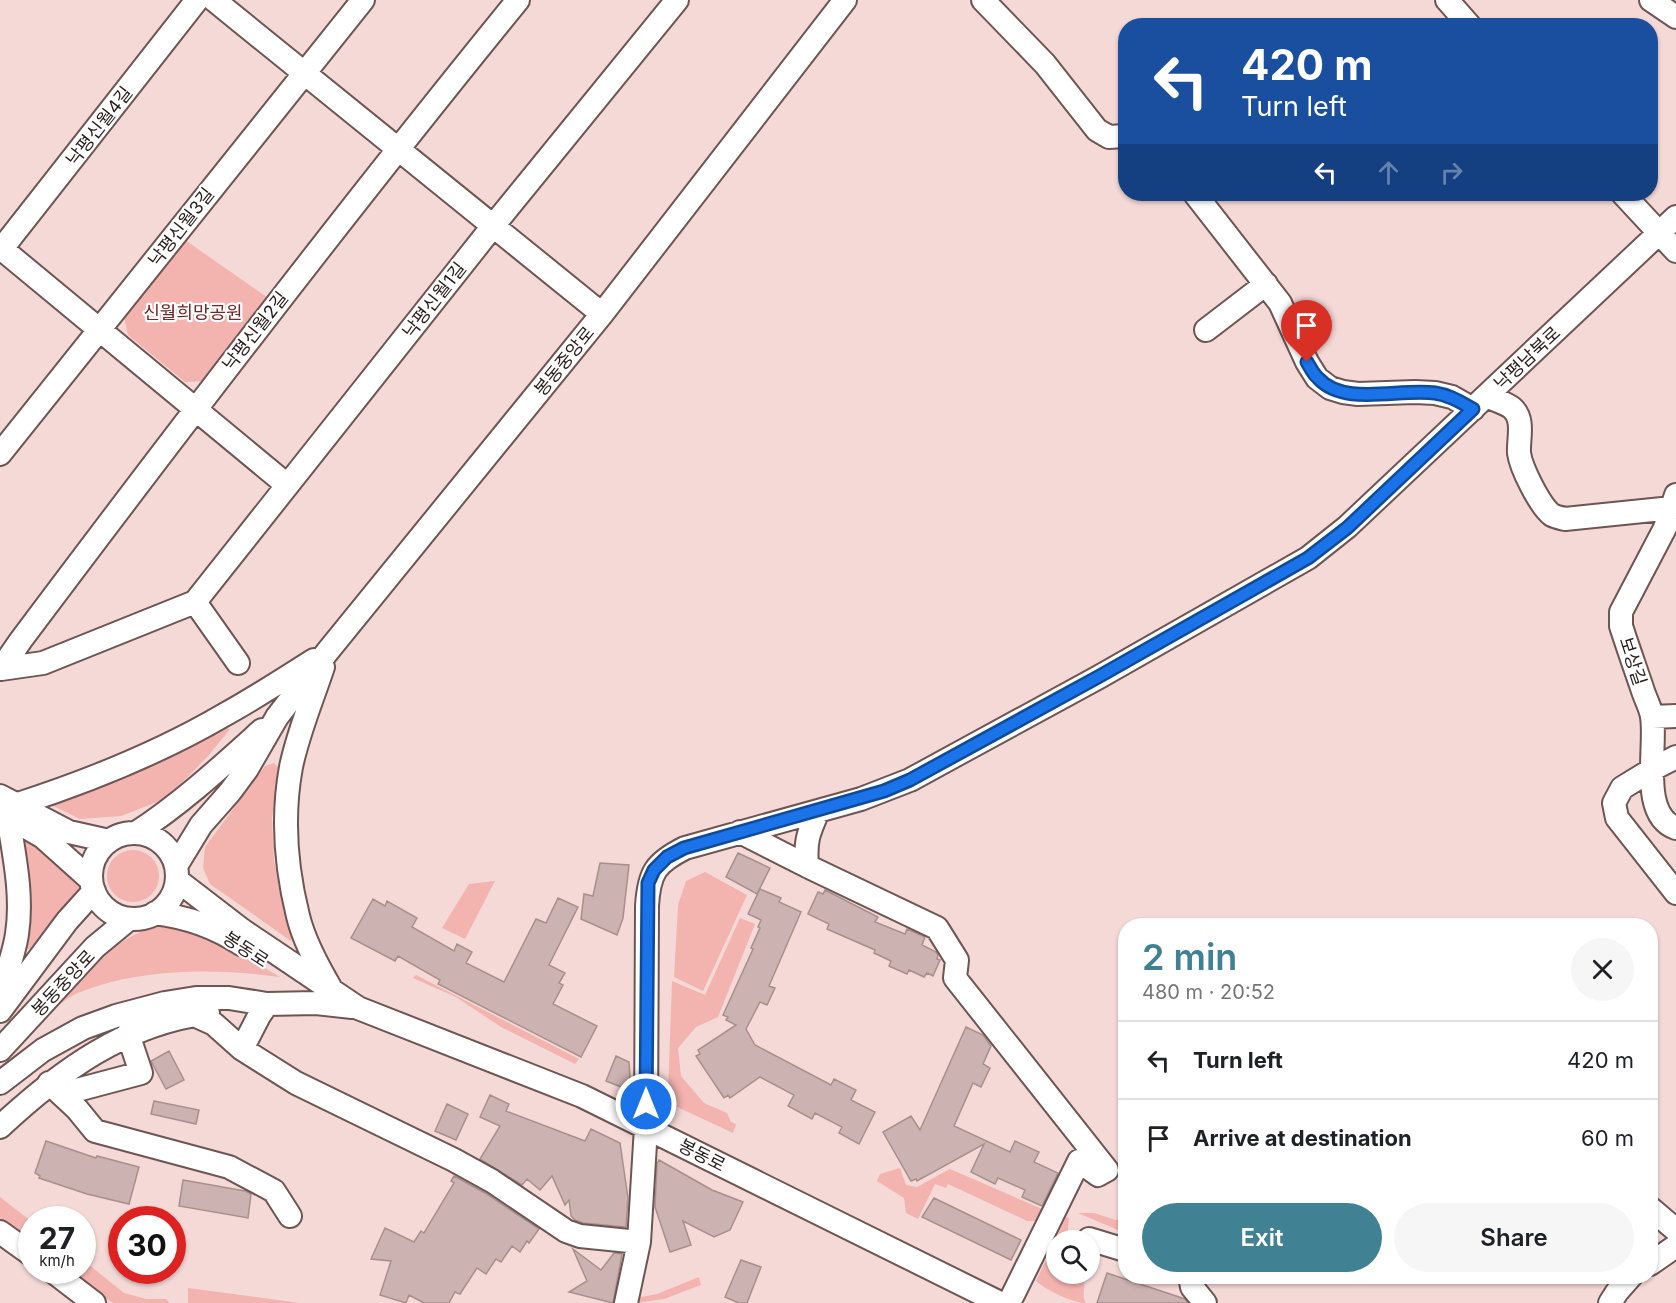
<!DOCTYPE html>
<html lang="en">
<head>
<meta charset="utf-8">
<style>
  body { margin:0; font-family:Inter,"Noto Sans KR",sans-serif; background:#f6f6f6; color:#202124; height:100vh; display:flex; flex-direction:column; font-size:22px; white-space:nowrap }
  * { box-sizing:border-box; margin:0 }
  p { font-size:20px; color:#757577 }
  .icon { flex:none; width:33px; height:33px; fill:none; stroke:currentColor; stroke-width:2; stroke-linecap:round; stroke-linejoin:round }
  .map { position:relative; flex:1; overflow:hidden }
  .panel { position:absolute; left:1118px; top:918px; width:540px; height:366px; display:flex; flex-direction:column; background:#fff; border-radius:24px; box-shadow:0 2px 4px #0004 }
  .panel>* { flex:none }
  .top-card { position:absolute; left:1118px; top:18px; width:540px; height:183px; border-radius:24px; box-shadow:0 2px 4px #0004; background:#1a4fa0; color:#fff; overflow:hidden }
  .buttons { position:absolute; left:1046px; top:1230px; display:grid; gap:12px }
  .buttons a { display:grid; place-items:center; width:54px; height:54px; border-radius:50%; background:#fff; box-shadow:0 2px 4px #0004; font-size:30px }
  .speed { position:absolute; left:18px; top:1206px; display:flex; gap:12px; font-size:30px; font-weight:700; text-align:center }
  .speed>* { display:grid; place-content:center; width:78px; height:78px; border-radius:50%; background:#fff; box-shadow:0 2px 4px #0004; line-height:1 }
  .speed small { font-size:15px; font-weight:400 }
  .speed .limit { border:9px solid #d22; background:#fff; color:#111 }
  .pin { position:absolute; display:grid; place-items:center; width:51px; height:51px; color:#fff; margin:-62px -26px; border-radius:50% 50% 50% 0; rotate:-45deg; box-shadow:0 0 6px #0007 }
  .pin .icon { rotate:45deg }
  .me { position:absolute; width:66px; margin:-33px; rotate:0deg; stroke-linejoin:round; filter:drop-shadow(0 0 4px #0008) }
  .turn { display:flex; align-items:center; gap:21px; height:126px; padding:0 24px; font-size:27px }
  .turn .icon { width:78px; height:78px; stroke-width:2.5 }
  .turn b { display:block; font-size:42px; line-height:51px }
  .lanes { display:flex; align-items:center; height:57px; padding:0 24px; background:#0003; justify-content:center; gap:30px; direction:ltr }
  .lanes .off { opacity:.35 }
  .round { display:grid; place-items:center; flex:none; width:63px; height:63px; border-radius:32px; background:#f6f6f6 }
  .head { display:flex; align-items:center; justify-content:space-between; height:102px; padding:0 24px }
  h1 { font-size:36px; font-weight:600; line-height:45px; color:#408293 }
  .action { display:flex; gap:12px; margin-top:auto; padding:12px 24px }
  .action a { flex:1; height:69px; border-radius:36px; background:#408293; color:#fff; font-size:24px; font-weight:600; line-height:69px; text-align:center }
  .action a+a { background:#f6f6f6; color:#202124 }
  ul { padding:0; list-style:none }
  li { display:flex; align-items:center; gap:18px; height:78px; padding:0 24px; border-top:2px solid #e0e0e0 }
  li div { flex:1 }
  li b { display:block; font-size:22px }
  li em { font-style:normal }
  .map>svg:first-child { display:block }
</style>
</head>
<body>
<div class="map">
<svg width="1676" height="1303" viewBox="0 0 1676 1303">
  <rect width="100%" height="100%" fill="#f5d9d7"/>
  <path fill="#f3b3af" d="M185 240 268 298 205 381 185 382 128 335 124 317Z
    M223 727 230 729 208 756 167 798 121 816 80 819 47 803Z
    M274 763 278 767 272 819 274 860 281 899 293 934 291 941 210 884 203 868 205 847 265 766Z
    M23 836 31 837 74 878 80 888 30 949 24 948 23 943 32 898 20 844Z
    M107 876a26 26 0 1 1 52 0a26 26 0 1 1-52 0Z
    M705 872 747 895 703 991 674 977 678 905 686 881Z
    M495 881 465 939 442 928 469 884Z
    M740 918 755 924 718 1017 696 1027 678 1048 681 1076 704 1103 727 1113 731 1122 736 1124 733 1133 675 1106 668 1093 672 981 705 995Z
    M186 926 211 936 280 977C216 968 139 968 78 993 63 999 40 1021 26 1032 57 999 103 946 145 930 157 925 174 927 186 926Z
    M416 975 579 1059 575 1064 501 1027 456 997 413 978Z
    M900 1168 906 1185 917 1187 950 1169 1042 1209 1037 1221H1027L948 1184 946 1188 935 1184 918 1219 906 1213 904 1198 877 1181 880 1174Z
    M0 1197 31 1221V1245L0 1223Z
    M1078 1213H1094L1116 1220 1124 1218 1125 1233Z
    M1066 1217 1069 1218 1067 1240H1056V1274H1082C1088 1283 1080 1294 1086 1303 1073 1303 1046 1290 1036 1281Z
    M83 1260 124 1293 146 1299H166L170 1303H113L68 1271 82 1270Z
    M699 1277 701 1285 664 1299 636 1303V1298L657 1294Z
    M188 1288 300 1303H188Z"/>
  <path fill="#ccb2b0" stroke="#a88f8d" stroke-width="1.5" d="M738 853 770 868 757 894 726 877Z
    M600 863 629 865 623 918 617 935 581 919 584 894 593 896Z
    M760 889 781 898 779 902 801 912 769 986 775 988 767 1005 760 1002 746 1029 755 1045 831 1085 834 1079 856 1090 851 1100 875 1112 859 1144 839 1133 842 1127 815 1113 812 1119 788 1106 794 1095 760 1077 730 1098 728 1095 724 1098 696 1056 700 1054 698 1050 736 1025 726 1020 728 1017 723 1015 753 949 751 948 760 928 758 927 761 920 748 914Z
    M825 890 878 917 875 922 905 934 907 929 925 937 922 945 936 952 938 955 937 959 940 960 933 976 927 973 924 977 909 970 907 974 889 966 891 961 874 953 875 950 827 929 829 924 808 914 818 892 823 894Z
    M558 898 578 907 549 965 565 973 559 983 563 985 553 1004 597 1026 581 1057 438 984 440 980 398 956 395 961 351 938 373 899 385 906 387 901 417 918 412 927 454 951 457 944 472 952 466 963 504 982 536 919 546 923Z
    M966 1027 983 1035 991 1046 983 1064 990 1068 981 1087 973 1083 954 1126 1010 1152 1015 1141 1039 1152 1034 1162 1058 1173 1042 1206 1022 1197 1025 1190 998 1178 995 1184 971 1172 984 1144 917 1181 916 1179 911 1181 883 1132 911 1116 920 1130Z
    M169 1051 184 1080 166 1089 151 1061Z
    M616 1056 629 1062 630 1077 626 1089 606 1081Z
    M490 1095 509 1104 506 1111 585 1141 591 1129 620 1143 628 1198 626 1227 583 1223 575 1220 571 1216 569 1200 565 1205 552 1176 540 1190 527 1179 522 1185 480 1159 500 1126 480 1117Z
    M154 1101 199 1110 196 1124 151 1114Z
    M447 1104 468 1114 456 1140 435 1131Z
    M46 1141 96 1158 97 1156 139 1167 129 1204 87 1194 39 1178 40 1176 35 1173Z
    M659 1160 712 1190 743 1202 730 1230 714 1237 683 1221 691 1245 670 1252 655 1207 657 1164Z
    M454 1176 485 1193 539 1229 529 1243 527 1241 520 1252 512 1246 501 1262 496 1259 486 1274 477 1268 460 1294 455 1292 449 1303H424L409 1295 406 1303 380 1295 391 1261 371 1259 385 1228 414 1242 421 1231 424 1233 454 1183 451 1181Z
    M183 1180 245 1191 251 1194 248 1218 179 1206Z
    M934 1198 1021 1240 1011 1260 922 1217Z
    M573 1249 601 1270 614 1253 622 1254 613 1303 569 1292 587 1281Z
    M741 1260 761 1267 747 1303H739L725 1297Z
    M1107 1273 1185 1299 1188 1303H1097Z"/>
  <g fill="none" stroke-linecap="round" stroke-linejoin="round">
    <g stroke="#6c5553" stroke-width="26">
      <path id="minor" d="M214 0 602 314
        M983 0 1045 64 1097 130 1109 137 1125 136
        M1447 0 1470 26
        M1651 0 1676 17
        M1195 194 1280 303 1307 362 1317 378 1330 388 1343 392 1358 394 1415 392 1435 393 1452 397 1473 409
        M1623 194 1676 251
        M2 249 287 485
        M0 251 197 0
        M1206 330 1266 284
        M1487 396C1494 400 1506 403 1512 408 1525 419 1518 440 1519 453 1521 468 1540 506 1552 515 1556 517 1561 518 1565 519L1672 508
        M0 454 363 0
        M1676 495 1665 528 1621 612V626C1628 648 1636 670 1643 691 1646 700 1651 709 1652 717 1657 747 1639 815 1676 828
        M195 602 238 663
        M323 667C312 700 298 733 291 767 282 816 286 868 298 916 304 941 317 965 330 987
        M1 669 43 663 195 602 493 226 677 0
        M1 669 21 640C183 424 347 210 518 0
        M1652 717 1676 716
        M1676 757 1653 769 1622 788 1614 803 1617 818 1676 893
        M0 796 69 832 109 841
        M18 804C89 781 159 753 224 715 255 698 284 679 314 660
        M0 812 43 837 91 880
        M740 832 807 866 937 928 957 960 955 978 1107 1170 1098 1175 1079 1161 1009 1303
        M136 833C182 803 222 766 262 730
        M91 876a43 43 0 1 1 86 0a43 43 0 1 1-86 0Z
        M176 866 201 825 230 792 247 769 277 717 328 651 602 314 845 0
        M807 866C805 841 808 834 818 811
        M177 880 242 930 358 1008 582 1096 1000 1303
        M155 913C187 917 214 926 241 944
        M0 993C7 973 14 954 17 934 23 895 14 855 8 816
        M0 1011 67 921 94 891
        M194 1015 214 1024 242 1049 296 1083 454 1160 492 1181 566 1231 580 1236 639 1242
        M242 1049 259 1016 267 1004
        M0 1050 95 947 129 919
        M0 1083 43 1050 83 1028 116 1016 165 1003 196 998H229L267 1004 316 1003 352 1007
        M49 1083 77 1109 95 1131 229 1167 274 1191 290 1216
        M77 1090 141 1073 128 1034
        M0 1127C59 1072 125 1023 208 1013
        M1650 1208 1676 1230
        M0 1232 32 1255
        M1089 1239 1125 1250
        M1650 1264 1676 1246
        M51 1270 94 1303
        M1190 1276 1192 1287 1205 1303
        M626 1303 639 1242 646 1127 647 906C649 873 655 863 685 848L861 799 910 780 1099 677 1308 558 1347 527 1676 217
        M1610 1303 1617 1292 1631 1276"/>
    </g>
    <use href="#minor" stroke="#fff" stroke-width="22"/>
  </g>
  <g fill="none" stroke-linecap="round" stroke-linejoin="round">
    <g stroke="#114b97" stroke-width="15">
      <path id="route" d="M646 1104 648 883 654 870 667 857 684 848 884 791 910 780 1098 677 1308 558 1347 528 1473 409C1460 402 1449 395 1435 393 1399 388 1344 407 1318 378 1313 374 1310 367 1307 362"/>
    </g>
    <use href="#route" stroke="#1a73e8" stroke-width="10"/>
  </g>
  <g text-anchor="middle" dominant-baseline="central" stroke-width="4.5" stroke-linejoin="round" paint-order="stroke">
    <g font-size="18" fill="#261c1b" stroke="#fff">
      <text transform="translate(99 126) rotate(-52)">낙평신월4길</text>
      <text transform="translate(181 227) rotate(-52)">낙평신월3길</text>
      <text transform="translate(434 300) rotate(-52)">낙평신월1길</text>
      <text transform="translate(255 331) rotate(-52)">낙평신월2길</text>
      <text transform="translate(1527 358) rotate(-43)">낙평남북로</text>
      <text transform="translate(564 361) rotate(-51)">봉동중앙로</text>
      <text transform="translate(1633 661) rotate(72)">보상길</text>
      <text transform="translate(246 949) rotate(33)">봉동로</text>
      <text transform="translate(63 983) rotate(-47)">봉동중앙로</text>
      <text transform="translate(702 1155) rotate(27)">봉동로</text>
    </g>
    <g font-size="18" fill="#752628" stroke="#fff">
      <text x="193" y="312">신월희망공원</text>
    </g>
  </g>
</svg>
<div class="buttons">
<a><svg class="icon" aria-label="search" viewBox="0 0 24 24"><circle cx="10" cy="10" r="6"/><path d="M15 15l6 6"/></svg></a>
</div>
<div class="speed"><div>27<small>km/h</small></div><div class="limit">30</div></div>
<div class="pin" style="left:1307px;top:362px;background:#d93025"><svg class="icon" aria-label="arrive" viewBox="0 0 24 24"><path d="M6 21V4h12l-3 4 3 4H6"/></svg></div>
<svg class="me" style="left:646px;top:1104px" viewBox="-20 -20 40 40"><circle r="17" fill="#1a73e8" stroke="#fff" stroke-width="3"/><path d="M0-11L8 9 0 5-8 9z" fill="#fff"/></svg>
<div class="top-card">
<div class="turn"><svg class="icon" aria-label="left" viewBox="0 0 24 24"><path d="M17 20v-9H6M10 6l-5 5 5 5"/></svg><div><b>420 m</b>Turn left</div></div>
<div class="lanes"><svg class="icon" aria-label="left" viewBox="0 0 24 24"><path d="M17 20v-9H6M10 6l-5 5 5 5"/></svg><svg class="icon off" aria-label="ahead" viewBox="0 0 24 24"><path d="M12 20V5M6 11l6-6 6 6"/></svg><svg class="icon off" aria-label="right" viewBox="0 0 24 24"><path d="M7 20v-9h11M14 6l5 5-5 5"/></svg></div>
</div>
<section class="panel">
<div class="head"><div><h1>2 min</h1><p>480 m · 20:52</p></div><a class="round"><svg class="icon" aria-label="close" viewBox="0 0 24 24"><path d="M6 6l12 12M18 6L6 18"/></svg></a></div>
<ul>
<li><svg class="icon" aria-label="left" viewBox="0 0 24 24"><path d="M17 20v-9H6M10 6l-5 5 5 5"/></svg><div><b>Turn left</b></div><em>420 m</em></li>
<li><svg class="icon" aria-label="arrive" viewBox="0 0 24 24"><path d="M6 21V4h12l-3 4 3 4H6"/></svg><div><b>Arrive at destination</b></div><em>60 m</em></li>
</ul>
<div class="action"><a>Exit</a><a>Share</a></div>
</section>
</div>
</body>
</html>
